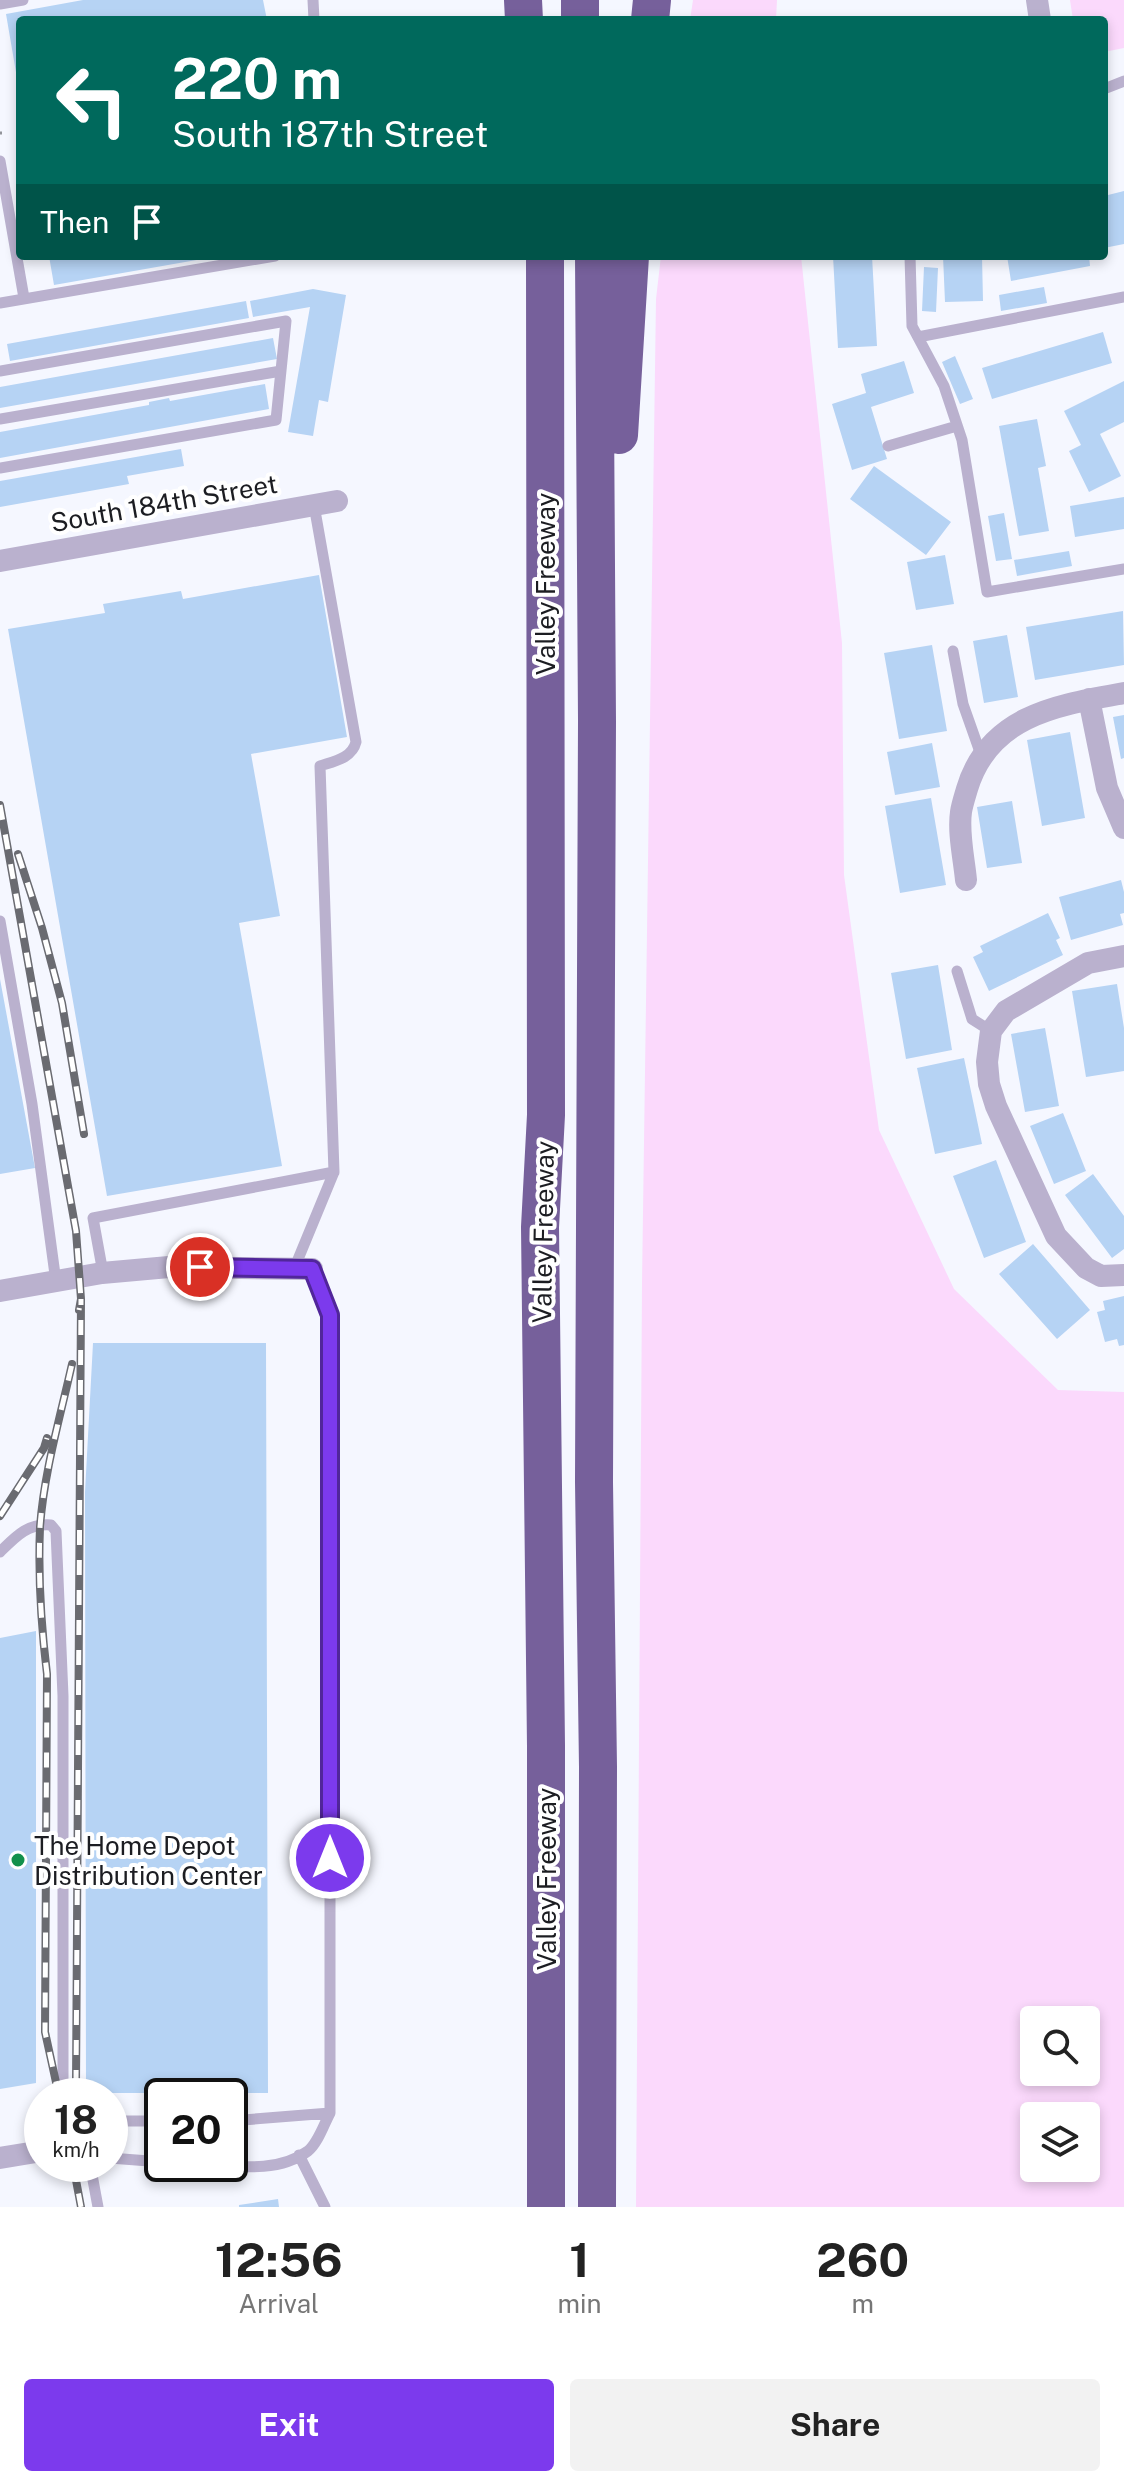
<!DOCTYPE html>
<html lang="en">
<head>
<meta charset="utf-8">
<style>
  body { margin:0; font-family:"Public Sans",sans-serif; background:#f2f2f2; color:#222; height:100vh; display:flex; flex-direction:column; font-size:30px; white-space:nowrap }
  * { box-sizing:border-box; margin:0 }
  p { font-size:26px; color:#767676 }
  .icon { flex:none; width:44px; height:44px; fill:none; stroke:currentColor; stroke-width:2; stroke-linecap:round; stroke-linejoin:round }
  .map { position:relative; height:2207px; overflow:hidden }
  .drawer { display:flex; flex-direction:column; background:#fff; flex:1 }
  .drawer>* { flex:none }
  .guide { position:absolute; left:16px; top:16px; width:1092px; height:244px; border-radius:8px; box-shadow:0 4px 12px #0003; background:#00695c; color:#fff; overflow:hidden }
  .tools { position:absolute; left:1020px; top:2006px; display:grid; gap:16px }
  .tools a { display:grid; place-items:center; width:80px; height:80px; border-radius:8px; background:#fff; box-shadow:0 4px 12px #0003; font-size:40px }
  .speed { position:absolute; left:24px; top:2078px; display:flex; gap:16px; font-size:40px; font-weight:700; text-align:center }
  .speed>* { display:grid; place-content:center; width:104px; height:104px; border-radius:50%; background:#fff; box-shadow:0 4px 12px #0003; line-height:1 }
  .speed small { font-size:20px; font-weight:400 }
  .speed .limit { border:4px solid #111; border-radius:12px; background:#fff; color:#111 }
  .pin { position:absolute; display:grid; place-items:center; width:68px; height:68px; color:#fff; margin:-34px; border:4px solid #fff; border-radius:50%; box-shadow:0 2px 8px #0007 }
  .me { position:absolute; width:88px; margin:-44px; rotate:0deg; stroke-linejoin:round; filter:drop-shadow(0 0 6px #0008) }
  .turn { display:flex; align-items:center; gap:28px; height:168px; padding:0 24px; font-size:36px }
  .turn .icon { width:104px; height:104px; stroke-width:2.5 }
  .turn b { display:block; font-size:56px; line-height:68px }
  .then { display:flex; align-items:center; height:76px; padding:0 24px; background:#0003; gap:16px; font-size:30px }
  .eta { display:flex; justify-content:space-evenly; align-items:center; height:136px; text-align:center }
  .eta b { font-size:48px; font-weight:700; line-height:56px }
  .action { display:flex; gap:16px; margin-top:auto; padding:16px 24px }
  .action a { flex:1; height:92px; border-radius:8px; background:#7c3aed; color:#fff; font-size:32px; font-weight:700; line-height:92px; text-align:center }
  .action a+a { background:#f2f2f2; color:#222 }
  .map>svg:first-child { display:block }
</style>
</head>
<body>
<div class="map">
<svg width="1124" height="2207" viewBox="0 0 1124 2207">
  <rect width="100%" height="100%" fill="#f5f7ff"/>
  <path fill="#fbd9fc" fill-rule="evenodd" d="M693 0H777L776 20H690Z
    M1070 0H1124V48L1104 52V20H1073Z
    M661 256H801L842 643 844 875 879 1130 954 1289 1058 1390 1124 1392V2207H636L642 1283 656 299ZM1034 2020H1086V2072H1034ZM1034 2116H1086V2168H1034Z"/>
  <path fill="#b6d3f4" d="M83 0H263L267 20H20L18 84 6 14Z
    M1124 191V244L1104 248V196Z
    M49 256H208V258L54 285Z
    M833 256H872L877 346 838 348Z
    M943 256H982L983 301 945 302Z
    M1007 256H1089L1090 266 1011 281Z
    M924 267 938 268 936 312 922 311Z
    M1044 287 1047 303 1001 311 999 295Z
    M313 289 346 295 328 402 319 400 313 436 288 432 310 307 253 317 250 301Z
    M246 301 249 318 10 361 7 344Z
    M1103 332 1112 363 992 399 982 368Z
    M273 338 277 359 0 408V387Z
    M955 356 973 399 960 404 942 362Z
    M904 361 914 393 871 407 887 459 852 470 832 404 866 393 861 374Z
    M1124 381V422L1100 434 1121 476 1089 492 1069 451 1081 445 1064 411Z
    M265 384 269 409 0 458V432L149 405V402L169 398 170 401Z
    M1037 419 1046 466 1038 468 1049 531 1019 536 999 426Z
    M181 449 184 466 127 476 129 484 0 507V481Z
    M874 466 951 522 926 555 850 499Z
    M1124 497V529L1075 537 1070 506Z
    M1004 513 1012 559 996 561 988 516Z
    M1069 551 1072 566 1017 576 1014 560Z
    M945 555 954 604 916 610 907 562Z
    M319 575 347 737 251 754 280 916 239 923 282 1166 107 1196 8 629 105 613 103 604 181 591 183 599Z
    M1123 611 1124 665 1035 680 1026 627Z
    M1007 635 1018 697 984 703 973 641Z
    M932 645 947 731 899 739 884 653Z
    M1124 715V758L1121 759 1113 717Z
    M1070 732 1085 818 1042 826 1027 740Z
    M932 743 940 787 895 795 887 752Z
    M931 798 946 885 900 893 885 806Z
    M1012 801 1022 863 987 868 977 807Z
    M1121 880 1124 892V913L1120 914 1123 925 1071 940 1059 897Z
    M1048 913 1060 938 1056 940 1063 955 989 991 973 957 983 952 980 946Z
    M938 965 952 1050 906 1059 891 973Z
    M0 979 35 1168 0 1174Z
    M1117 984 1124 1028V1071L1086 1077 1072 991Z
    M1045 1028 1059 1106 1025 1112 1011 1034Z
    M964 1058 982 1144 935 1154 917 1068Z
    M1063 1113 1086 1171 1054 1184 1030 1126Z
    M996 1160 1026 1242 984 1258 953 1176Z
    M1093 1174 1124 1216V1249L1112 1258 1065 1195Z
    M1033 1244 1090 1310 1057 1339 999 1274Z
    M1124 1296V1345L1119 1346 1117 1339 1105 1342 1097 1312 1105 1310 1103 1301Z
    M93 1343H266L268 2093H86L85 1492Z
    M36 1631V2083L0 2089V1638Z
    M278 2199 279 2207H239V2205Z"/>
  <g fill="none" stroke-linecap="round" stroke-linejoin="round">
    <path stroke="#92949a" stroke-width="3" stroke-dasharray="2 6" stroke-linecap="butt" d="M0 133H4"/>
    <path stroke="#bab1ce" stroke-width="11" d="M313 0 314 20
      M0 4 23 0
      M1104 89 1124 81
      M0 161 24 298
      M910 256 912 326 944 386 962 440 987 592 1124 569
      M0 303 275 256
      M918 337 1124 297
      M0 371 286 321 276 420 0 468
      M0 419 281 371
      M888 446 957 426
      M953 651 963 704 981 755
      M0 921 32 1104 56 1282
      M957 971 972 1019 991 1031
      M294 1269 334 1172
      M103 1273 93 1218 334 1172 320 766C335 761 352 758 356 742L314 505
      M0 1552C16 1536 28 1523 51 1525L56 1531 63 1696V2087L65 2096
      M110 2121H162
      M230 2121 330 2113
      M299 2155 325 2207
      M110 2158 162 2162
      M90 2164 98 2207
      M198 2164C234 2166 277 2174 308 2151 318 2143 324 2124 330 2113V1315L312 1269
      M233 2166V2121"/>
    <path stroke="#bab1ce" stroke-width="22" d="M1037 0 1040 20
      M0 561 337 501
      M1089 699 1107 788 1124 828
      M966 880C964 859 958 833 961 812 962 805 965 796 967 789 989 715 1058 705 1124 693
      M1124 956 1088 963 1006 1011 991 1031 987 1062 989 1084 996 1106 1056 1236 1086 1268 1101 1276 1124 1275
      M0 1291 102 1273 169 1267 312 1269
      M0 2158 42 2151"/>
    <path stroke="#76609b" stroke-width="38" d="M523 0 524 20
      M580 0V20
      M650 20 652 0
      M545 256 546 1115 540 1227 546 1746V2207
      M594 256 597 721 594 1482 598 1767 597 2207
      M619 435 630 256"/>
    <g stroke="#6a6b71" stroke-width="8">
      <path id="rail" d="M0 805 76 1231 81 1299 79 1310
        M18 854 42 928 62 1003 84 1134
        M0 1516 44 1448 47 1438
        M76 2085 81 1299
        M59 2096 45 2032 47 1674C41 1625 38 1576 40 1527 44 1472 60 1418 72 1364
        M73 2164 81 2207"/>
    </g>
    <use href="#rail" stroke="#fff" stroke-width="5" stroke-dasharray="15" stroke-linecap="butt"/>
  </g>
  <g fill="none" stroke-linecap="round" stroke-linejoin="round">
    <g stroke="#51269a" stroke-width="20">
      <path id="route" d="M200 1267 312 1269 330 1315V1858"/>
    </g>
    <use href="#route" stroke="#7c3aed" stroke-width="14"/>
  </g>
  <circle fill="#12904c" stroke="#fff" stroke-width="3" cx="18" cy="1860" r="8"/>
  <g text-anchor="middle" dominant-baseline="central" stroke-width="8" stroke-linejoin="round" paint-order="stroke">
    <g font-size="26" fill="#1c1d22" stroke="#fff">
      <text transform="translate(164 503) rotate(-10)">South 184th Street</text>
      <text transform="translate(545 584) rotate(-90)">Valley Freeway</text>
      <text transform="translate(543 1232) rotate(-89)">Valley Freeway</text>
      <text transform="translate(546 1879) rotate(-90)">Valley Freeway</text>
    </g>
    <g font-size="26" fill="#1c1d22" stroke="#fff" text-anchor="start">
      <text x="34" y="1845">The Home Depot<tspan x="34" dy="30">Distribution Center</tspan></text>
    </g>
  </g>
</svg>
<div class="tools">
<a><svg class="icon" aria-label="search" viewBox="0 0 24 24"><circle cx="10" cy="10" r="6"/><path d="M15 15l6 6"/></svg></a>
<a><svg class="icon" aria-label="layers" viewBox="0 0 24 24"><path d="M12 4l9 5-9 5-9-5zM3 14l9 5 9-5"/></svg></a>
</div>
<div class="speed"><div>18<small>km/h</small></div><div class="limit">20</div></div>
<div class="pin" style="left:200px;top:1267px;background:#d93025"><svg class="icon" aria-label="arrive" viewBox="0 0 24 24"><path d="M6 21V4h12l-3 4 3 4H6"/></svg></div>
<svg class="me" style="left:330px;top:1858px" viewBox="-20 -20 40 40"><circle r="17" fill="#7c3aed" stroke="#fff" stroke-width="3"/><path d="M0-11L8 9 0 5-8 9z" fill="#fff"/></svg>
<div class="guide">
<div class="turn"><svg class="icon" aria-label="left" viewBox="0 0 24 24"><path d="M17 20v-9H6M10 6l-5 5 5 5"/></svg><div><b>220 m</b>South 187th Street</div></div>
<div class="then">Then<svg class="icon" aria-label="arrive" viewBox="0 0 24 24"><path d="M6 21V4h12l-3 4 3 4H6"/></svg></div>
</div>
</div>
<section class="drawer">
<div class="eta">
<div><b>12:56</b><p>Arrival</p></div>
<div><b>1</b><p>min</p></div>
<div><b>260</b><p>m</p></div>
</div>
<div class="action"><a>Exit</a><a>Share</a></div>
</section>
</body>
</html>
